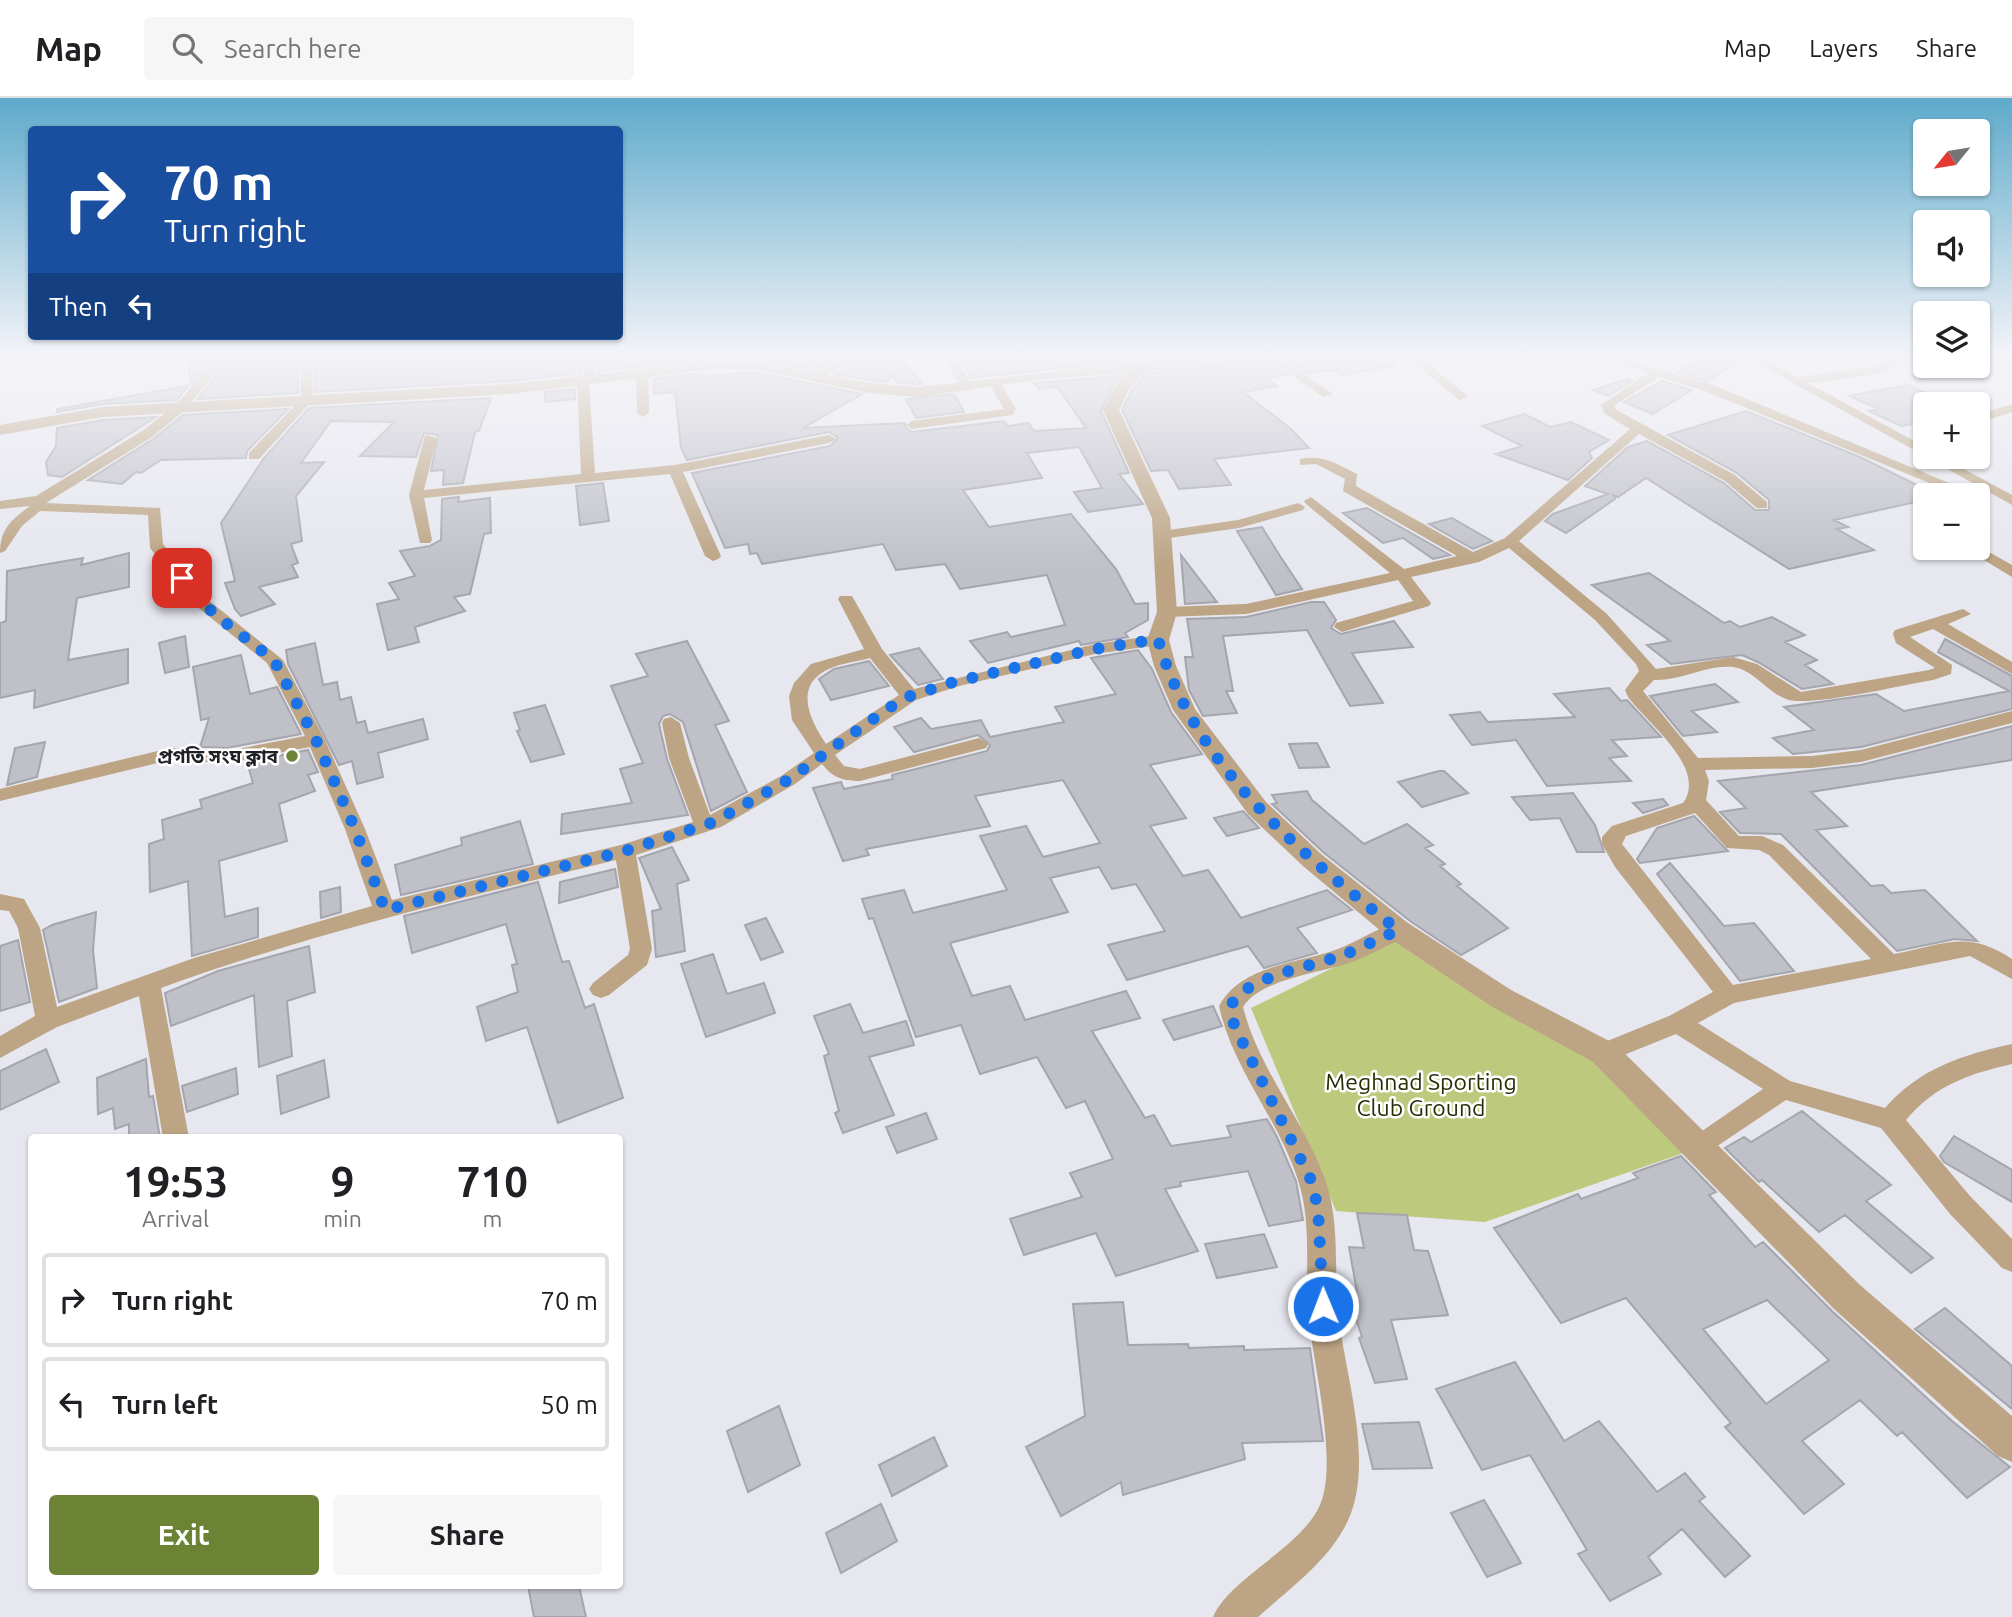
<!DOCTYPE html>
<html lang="en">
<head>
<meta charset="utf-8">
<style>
  body { margin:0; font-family:Ubuntu,"Noto Sans Bengali",sans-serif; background:#f6f6f6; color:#202124; height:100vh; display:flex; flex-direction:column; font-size:26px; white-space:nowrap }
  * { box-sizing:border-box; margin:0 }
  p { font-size:23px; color:#757577 }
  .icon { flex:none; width:38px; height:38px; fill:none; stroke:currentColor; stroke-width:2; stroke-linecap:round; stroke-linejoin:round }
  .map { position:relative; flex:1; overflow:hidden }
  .side { position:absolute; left:28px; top:1036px; width:595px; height:455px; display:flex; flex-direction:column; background:#fff; border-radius:7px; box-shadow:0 2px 5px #0004 }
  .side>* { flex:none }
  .top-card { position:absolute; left:28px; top:28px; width:595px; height:214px; border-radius:7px; box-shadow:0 2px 5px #0004; background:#1a4fa0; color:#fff; overflow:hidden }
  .needle { width:46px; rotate:240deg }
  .tools { position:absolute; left:1913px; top:21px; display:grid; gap:14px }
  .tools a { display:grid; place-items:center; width:77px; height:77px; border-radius:7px; background:#fff; box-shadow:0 2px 5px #0004; font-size:35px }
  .pin { position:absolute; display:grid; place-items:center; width:60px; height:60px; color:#fff; margin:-30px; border-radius:14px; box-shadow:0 4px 10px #0006 }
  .me { position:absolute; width:77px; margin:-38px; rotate:359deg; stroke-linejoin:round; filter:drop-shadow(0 0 5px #0008) }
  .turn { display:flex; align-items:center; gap:24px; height:147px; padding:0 21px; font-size:32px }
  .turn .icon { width:91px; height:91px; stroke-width:2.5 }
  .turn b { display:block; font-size:49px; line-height:60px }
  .then { display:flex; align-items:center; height:66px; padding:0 21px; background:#0003; gap:14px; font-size:26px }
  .eta { display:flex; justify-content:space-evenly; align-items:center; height:119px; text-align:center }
  .eta b { font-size:42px; font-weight:600; line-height:49px }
  .action { display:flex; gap:14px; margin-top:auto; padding:14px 21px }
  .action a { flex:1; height:80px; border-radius:7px; background:#6c8335; color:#fff; font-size:28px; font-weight:600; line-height:80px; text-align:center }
  .action a+a { background:#f6f6f6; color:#202124 }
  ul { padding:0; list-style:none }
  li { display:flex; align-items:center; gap:21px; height:94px; margin:0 14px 10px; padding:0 7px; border:4px solid #e0e0e0; border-radius:7px }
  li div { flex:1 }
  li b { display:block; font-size:26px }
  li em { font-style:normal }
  header { display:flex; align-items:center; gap:42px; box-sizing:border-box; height:98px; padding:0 35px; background:#fff; border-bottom:2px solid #e0e0e0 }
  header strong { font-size:33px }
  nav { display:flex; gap:38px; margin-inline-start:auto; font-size:24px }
  .search { width:490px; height:63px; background:#f6f6f6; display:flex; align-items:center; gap:18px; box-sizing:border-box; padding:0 24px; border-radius:7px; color:#757577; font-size:26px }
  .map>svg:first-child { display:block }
</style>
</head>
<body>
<header>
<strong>Map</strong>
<div class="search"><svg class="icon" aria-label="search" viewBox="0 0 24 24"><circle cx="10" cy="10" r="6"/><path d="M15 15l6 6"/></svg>Search here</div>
<nav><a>Map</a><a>Layers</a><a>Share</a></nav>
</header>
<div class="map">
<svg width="2012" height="1519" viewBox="0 0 2012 1519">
  <rect width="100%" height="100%" fill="#e6e7ef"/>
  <path fill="#bdca7e" d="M1397 838 1603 963 1698 1050 1485 1124 1336 1113 1251 910Z"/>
  <path fill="#bfc0c8" stroke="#a5a6ad" stroke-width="2" fill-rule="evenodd" d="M187 257H215L191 286Z
    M233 257H298V295L197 301Z
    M346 257H581V275L510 283 315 294V265Z
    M598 257H654L655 267 598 273Z
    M655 257H690L693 263 655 267Z
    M750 257H845L814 272 753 260Z
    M867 257H897L922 286 898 285 894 278 884 284 834 276Z
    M959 257H1141L1144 261 971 280Z
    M1237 257H1261L1288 277 1266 280 1277 288 1243 294 1291 331 1309 350 1214 361 1231 387 1179 391 1168 372 1151 373 1122 312 1132 292 1147 276 1228 264Z
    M1280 257H1393L1394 268 1342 277 1335 272 1307 275Z
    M1706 257H1740L1743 261 1707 283 1677 274Z
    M755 274 862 296 803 330 905 325V329L912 334 1004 323 1008 328 1029 325 1034 333 1086 330 1057 289 1039 291 1034 285 1121 278 1113 287 1101 313 1129 375 1119 376 1143 406 1088 414 1074 394 1102 390 1079 349 1027 355 1042 380 963 392 989 429 1071 416 1116 471 1135 506 1148 505V522L1125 535 1128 539 1081 547 1079 543 988 565 970 543 1007 534 1011 539 1065 527 1047 477 960 491 945 466 896 472 883 446 762 466 757 455 750 456 748 446 725 450 692 375 830 348 838 340 829 334 687 362 681 350 675 294 654 296V281L701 275 702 278Z
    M1627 281 1632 283 1609 298 1593 292Z
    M1662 283 1692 292 1653 316 1624 304Z
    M1907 287 1953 306H1925V324L1901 328 1869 313 1879 311 1849 298Z
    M188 288 177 302 103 306 57 314V311Z
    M575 291V301L545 304V294Z
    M954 296 964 314 916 320 906 301Z
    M491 300 479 333 475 334 463 385 443 387 444 372 431 373 438 337 424 335 416 359 360 358 394 324 331 323 301 365 324 364 296 398 302 443 291 446 298 465 292 467 298 479 259 489 275 506 241 518 235 511 225 485 235 483 221 425 264 360 309 310Z
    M288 311 247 353 246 360 161 362 141 375 136 374 122 386 88 382 153 341 183 317Z
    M1746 313 1860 359 1937 397H1925V402L1834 422 1848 429 1837 431 1874 452 1789 471 1646 380 1618 399 1613 397 1615 401 1566 435 1545 423 1553 416 1608 396 1585 388 1628 349 1647 343 1724 385 1755 412H1769V402L1737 375 1668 337Z
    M1524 316 1550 329 1571 324 1609 342 1589 354 1592 360 1568 382 1496 356 1522 348 1482 328Z
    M156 319 62 379 48 377 46 364 56 348 57 330 103 322Z
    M603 385 609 423 580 427 576 388Z
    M459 399 458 404 490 400 491 435 484 436 470 496 454 499 465 513 415 529 419 544 388 552 377 506 399 501 389 485 415 478 400 453 430 448 441 442 442 401Z
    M1367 410 1388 422 1450 457 1433 461 1403 440 1383 445 1343 415Z
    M1452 420 1492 443 1473 451 1429 426Z
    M1262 429 1280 458 1302 491 1276 497 1237 433Z
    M129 455V489L77 500 68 562 128 551V585L34 610 35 592 0 600V525L6 523 7 473 83 460 81 467Z
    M1181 457 1217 504 1185 506Z
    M1649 475 1724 525 1730 523 1740 529 1772 519 1805 537 1785 544 1817 562 1805 567 1833 586 1802 591 1758 564 1742 557 1671 566 1647 547 1670 543 1592 487Z
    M1311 504H1324L1336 522 1331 530 1341 536 1394 523 1413 549 1352 555 1383 605 1350 608 1307 532 1223 538 1233 593H1226L1237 615 1203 618 1189 592 1185 559H1193L1187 521 1246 519Z
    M185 538 189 569 165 575 159 545Z
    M1945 541 2012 578V611L1861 649 1793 656 1773 640 1814 632 1784 609 1876 596 1904 613 2009 593 1938 554Z
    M687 543 729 623 715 627 747 694 711 713 683 624 670 616 663 618 659 626 667 661 688 717 561 736 562 716 632 705 620 671 643 665 611 588 648 578 636 556Z
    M315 545 323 587 337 584 340 602 351 599 357 625 365 623 368 635 423 621 428 641 378 655 383 679 357 686 352 663 339 667 288 566 286 552Z
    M919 550 943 581 918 587 890 557Z
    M1138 552 1152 571 1171 614 1202 656 1150 667 1186 720 1150 728 1183 778 1208 772 1241 820 1327 792 1352 812 1297 830 1317 855 1264 870 1248 848 1127 882 1108 847 1165 833 1136 786 1112 791 1099 769 1050 780 1068 814 950 845 972 898 1010 888 1025 922 1126 893 1140 920 1092 933 1145 1020 1154 1017 1171 1048 1231 1039 1227 1028 1267 1021 1277 1039 1296 1083 1303 1122 1269 1128 1248 1073 1180 1084 1181 1088 1165 1091 1198 1153 1116 1178 1096 1135 1024 1157 1010 1121 1082 1099 1070 1075 1113 1061 1085 1003 1066 1010 1037 959 980 976 961 927 916 939 873 820 869 821 862 801 904 792 913 815 1007 792 980 738 1026 728 1043 759 1100 745 1063 682 975 698 990 728 866 751 869 757 843 763 813 690 841 684 844 691 893 681 892 677 987 653 990 647 978 637 914 654 894 629 921 620 931 631 981 622 990 639 1064 624 1055 609 1116 596 1091 560Z
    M241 557 250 596 277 589 301 636 227 650 200 649 209 620 201 622 193 569Z
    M869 563 889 588 831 602 819 581 834 571Z
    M1715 586 1738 604 1692 613 1717 634 1683 638 1650 598Z
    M1609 590 1621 603 1627 602 1661 639 1612 642 1627 658 1609 660 1631 683 1547 688 1516 642 1472 647 1450 617 1480 614 1488 624 1575 619 1554 596Z
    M545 607 564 656 531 664 517 633 520 632 514 615Z
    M2012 628V662L1811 694 1847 728 1816 732 1871 788 1883 787 1891 795 1925 792 1977 843 1955 841 1897 853 1781 736 1740 735 1720 714 1746 710 1718 683 1861 667Z
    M45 644 37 679 7 687 15 650Z
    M1317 645 1329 669 1299 670 1289 646Z
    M308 652 318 674 308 677 315 693 279 706 287 743 219 763 225 819 258 810V839L192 858 188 783 150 794 149 746 164 741 162 722 202 710 200 702 253 685 247 664Z
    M1439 673H1444L1468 695 1422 709 1398 684Z
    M1307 693 1312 702 1364 746 1407 726 1433 747 1425 750 1445 766 1440 768 1461 786 1457 788 1508 830 1461 857 1410 823 1323 754 1272 706 1277 705 1272 697Z
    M1573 695 1595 727 1604 754H1577L1560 720 1530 722 1512 699Z
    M1663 701 1668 707 1643 715 1633 705Z
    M1243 713 1259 730 1227 738 1214 720Z
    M1694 718 1728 753 1640 765 1637 761 1657 730Z
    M520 723 533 766 401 797 395 767 462 747 461 740Z
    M672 749 689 782 677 786 685 853 656 859 652 813 661 811 639 760Z
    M1670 765 1724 828 1754 825 1794 873 1740 883 1657 776Z
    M615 771 618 789 559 805 560 784Z
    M538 784 562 864 569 863 585 910 594 906 623 1000 558 1025 527 929 486 943 477 909 518 894 512 867 517 866 506 826 412 855 404 818Z
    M340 789 341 814 321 820 320 794Z
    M96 814 93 852 97 890 59 904 43 832 52 827Z
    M766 820 783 854 761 862 745 827Z
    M18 842 30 904 0 913V848Z
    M309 848 315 894 287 903 292 958 259 969 254 897 171 928 165 895 218 873Z
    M713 856 727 896 764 885 775 915 706 939 681 866Z
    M850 906 863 935 906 923 914 947 869 959 894 1017 843 1035 835 1015 839 1013 824 958 829 956 814 918Z
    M1213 908 1222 928 1174 942 1163 922Z
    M46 951 59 984 0 1012V973Z
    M146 961 149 999 153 998 160 1040H129V1026L115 1031 113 1010 98 1016 97 980Z
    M324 962 329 999 281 1016 277 978Z
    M236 970 238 996 187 1014 182 988Z
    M1802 1013 1891 1087 1866 1103 1933 1160 1911 1175 1845 1117 1819 1134 1762 1082 1759 1084 1725 1050 1744 1039 1751 1044Z
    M926 1015 937 1041 897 1055 886 1029Z
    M1954 1038 2012 1072V1104L1944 1064 1940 1058Z
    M1681 1058 1716 1094 1709 1097 1755 1149 1763 1144 1832 1213 1952 1323 2010 1369 1967 1400 1902 1334 1897 1338 1860 1302 1802 1343 1844 1386 1804 1416 1725 1329 1731 1325 1626 1200 1561 1225 1494 1130 1578 1096 1581 1101 1638 1080 1633 1075ZM1767 1202 1829 1262 1766 1306 1703 1231Z
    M1357 1115 1407 1117 1414 1152 1428 1153 1448 1217 1391 1222 1407 1281 1375 1285 1359 1240 1362 1239 1347 1194H1357L1349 1149 1364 1150Z
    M1264 1136 1277 1169 1217 1180 1205 1146Z
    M1123 1204 1128 1247 1188 1246 1189 1250 1244 1248V1252L1310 1250 1323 1343 1242 1345 1245 1361 1123 1397 1121 1384 1061 1418 1026 1349 1085 1318 1073 1206Z
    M1945 1210 2012 1268V1311L1915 1231Z
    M1515 1264 1564 1343 1599 1323 1657 1394 1685 1375 1705 1399 1699 1403 1750 1458 1725 1479 1682 1431 1648 1459 1661 1476 1610 1503 1578 1456 1587 1452 1530 1357 1482 1372 1436 1291Z
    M779 1308 800 1367 748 1394 727 1333Z
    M1419 1324 1432 1370 1373 1371 1362 1326Z
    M934 1339 947 1368 892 1398 879 1367Z
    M1484 1402 1521 1465 1487 1479 1451 1415Z
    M881 1406 897 1443 841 1475 826 1435Z
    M528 1488H579L586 1519H534Z"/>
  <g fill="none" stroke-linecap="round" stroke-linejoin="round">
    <path fill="#bca484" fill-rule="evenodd" d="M218 257H230L185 312 152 339 46 405 160 410 163 446 207 501 283 562 325 642 365 731 392 802 621 747 693 724 669 660 662 625 664 621 671 619 680 625 689 660 710 717 781 678 814 655 792 622 789 598 794 585 811 566 864 551 838 501 840 498H852L882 551 914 591 1095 546 1158 537 1166 542 1158 547 1095 556 959 588 916 602 835 657 844 668 860 671 979 640 988 646 986 650 860 683C843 683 833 680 822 666L795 686 721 729 636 757 652 851 647 867 609 897 601 900 593 897 589 891 593 885 628 857 630 851 616 762C463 800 309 836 161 890L189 1040H163L139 898 57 929 0 960V938L35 918 18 830 9 813 0 812V796L24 801 40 830 57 909 194 860 372 808 345 731 310 649 227 665 170 662 0 703V691L170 650 227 653 305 638 267 565 195 507 150 450 148 417 40 413 22 428 5 453 0 455C0 431 12 421 30 408L0 411V403L36 398 142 333 177 306ZM870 560 899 597 826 646C812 625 794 592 823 574 835 566 856 564 870 560Z
      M300 257H343L312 263 313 302 259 361H249V355L301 301Z
      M583 257H595L596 282 589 285 595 375 675 367 829 337 836 341 829 345 683 374 721 458 718 461 713 463 705 458 670 376 424 400 432 442 430 445H420L409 397 425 337 437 340 424 392 581 376 577 283 584 280Z
      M693 257H705L708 270H700Z
      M850 257H865L819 280 809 277Z
      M941 257H953L973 289 971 292H963Z
      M1144 257H1156L1166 267 1156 269Z
      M1263 257H1276L1333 296 1323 299Z
      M1405 257H1418L1469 299 1459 302Z
      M1595 257H1612L1713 287 1978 397H1959L1705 293 1659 279 1614 308 1615 311 1735 377 1767 404V410H1757L1725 383 1639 336 1519 443 1607 516 1656 571 1733 559 1757 566 1801 594 1929 572 1935 570 1896 545 1893 536 1895 532 1963 511 1971 516 1948 526 2012 564V576L1933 531 1910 539 1952 567 1951 576 1933 582C1902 587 1815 608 1789 602 1768 596 1755 572 1733 569 1707 566 1681 583 1654 582L1643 593 1698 660 1812 658 1861 652 2012 613V625L1861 664 1812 670 1705 672 1709 683 1706 702 1739 738H1762L1783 747 1894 856C1944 847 1967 831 2012 861V881L1970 858 1734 905 1698 925 1790 983 1885 1010C1920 970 1962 957 2012 946V966C1969 976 1935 987 1906 1022L1970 1098 2012 1141V1174L2002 1170 1950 1116 1881 1030 1786 1002 1698 1061 1689 1058 1685 1050 1689 1042 1763 991 1676 936 1604 965 1595 962 1592 955 1595 948 1669 918 1713 894 1615 769 1602 746V739L1612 728 1683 705C1708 670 1647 625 1628 599L1625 592 1639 573 1636 566 1595 522 1509 450 1479 464 1411 479 1431 505 1429 508 1342 534 1334 529 1336 525 1413 503 1398 482 1246 516 1167 519 1159 514 1167 509 1246 506 1390 475 1306 406 1304 403 1311 399 1404 471 1457 458 1343 393 1345 381 1316 366 1300 367V361C1323 356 1337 366 1357 376L1356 388 1473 454 1505 440 1630 331 1605 316 1601 307 1648 275ZM1695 715 1727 750 1759 752 1769 757 1871 861 1733 887 1622 746 1626 738Z
      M1742 257H1756L1798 279 1870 269 1901 257H1915C1895 279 1837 281 1808 285L1925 349V358Z
      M642 271 648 275 649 315 643 319 637 315 636 275Z
      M994 280 998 281 1016 311 1012 317 912 331 906 327 912 323 1004 311 988 284Z
      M2012 306V314L1978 325V317Z
      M1926 359H1942L2012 397V407Z
      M1298 405 1305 409 1303 412 1239 430 1162 441 1155 437 1162 433 1238 422Z
      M1989 454 2012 467V479L1984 462V456Z
      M1398 824 1406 826 1409 832 1406 838C1390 846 1374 855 1357 862 1326 875 1262 879 1243 909 1259 972 1303 1020 1325 1081 1340 1123 1334 1169 1338 1213 1344 1277 1379 1372 1343 1432 1324 1466 1287 1493 1258 1519H1213C1230 1480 1299 1451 1319 1409 1340 1367 1312 1262 1308 1214 1305 1170 1312 1124 1298 1082 1278 1020 1233 972 1219 908 1242 866 1298 866 1338 851 1359 843 1377 830 1398 824Z"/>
    <path fill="#bca484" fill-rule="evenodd" d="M1201 257H1235L1228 261 1146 274 1130 290 1119 312 1170 420 1177 514 1169 542 1176 568 1195 611 1266 704 1321 756 1408 825 1511 892 1615 946 1860 1187 2012 1318V1364L1998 1358 1834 1211 1593 964 1491 908 1388 839 1303 768 1248 716 1173 612 1154 568 1147 542 1157 514 1152 420 1103 312 1115 288 1127 275 1043 281 918 299 868 295 755 271 704 272 510 296 103 319 0 337V327L103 309 510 286 704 264 755 263 868 285 918 289Z"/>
  </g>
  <linearGradient id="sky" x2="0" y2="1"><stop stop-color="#5eaacb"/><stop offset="0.55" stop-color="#f4f4f8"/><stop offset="1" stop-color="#f4f4f8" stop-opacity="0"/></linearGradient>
  <rect width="2012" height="469" fill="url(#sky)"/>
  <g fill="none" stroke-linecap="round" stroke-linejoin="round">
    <path stroke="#1a73e8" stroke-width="12" stroke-dasharray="0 21.6" d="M182 480 214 516 274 562 316 642 355 731 385 812 625 753 714 724 788 682 887 611 910 598 954 584 1095 551 1158 541C1194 668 1298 753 1398 832 1381 840 1365 848 1348 855 1320 867 1241 879 1231 908L1234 927 1311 1082 1318 1110 1323 1208"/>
  </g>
  <circle fill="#6c8335" stroke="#fff" stroke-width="2.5" cx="292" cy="658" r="7"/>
  <g text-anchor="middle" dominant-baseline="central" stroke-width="5" stroke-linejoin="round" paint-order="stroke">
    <g font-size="19" font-weight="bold" fill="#1f2023" stroke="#fff" text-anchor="end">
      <text x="278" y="658">প্রগতি সংঘ ক্লাব</text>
    </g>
    <g font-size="23" fill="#282d06" stroke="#fff">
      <text x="1421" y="983">Meghnad Sporting<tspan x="1421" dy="26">Club Ground</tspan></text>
    </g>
  </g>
</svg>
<div class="tools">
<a><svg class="needle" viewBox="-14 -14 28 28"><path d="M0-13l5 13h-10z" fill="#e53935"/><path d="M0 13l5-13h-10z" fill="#757577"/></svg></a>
<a><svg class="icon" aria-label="sound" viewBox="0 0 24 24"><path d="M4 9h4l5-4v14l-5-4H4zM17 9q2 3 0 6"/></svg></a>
<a><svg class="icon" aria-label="layers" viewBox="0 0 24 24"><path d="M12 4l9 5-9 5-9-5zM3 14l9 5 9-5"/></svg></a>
<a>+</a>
<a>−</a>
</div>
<div class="pin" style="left:182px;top:480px;background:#d93025"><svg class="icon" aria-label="arrive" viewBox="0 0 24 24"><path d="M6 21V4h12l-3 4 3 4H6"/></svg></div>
<svg class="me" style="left:1323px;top:1208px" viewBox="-20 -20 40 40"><circle r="17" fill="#1a73e8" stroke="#fff" stroke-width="3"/><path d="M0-11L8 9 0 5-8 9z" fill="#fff"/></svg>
<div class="top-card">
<div class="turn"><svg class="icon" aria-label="right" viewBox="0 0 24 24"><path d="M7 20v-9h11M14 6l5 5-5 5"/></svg><div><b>70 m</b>Turn right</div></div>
<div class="then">Then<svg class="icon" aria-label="left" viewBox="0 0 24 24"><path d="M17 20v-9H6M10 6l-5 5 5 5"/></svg></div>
</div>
<section class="side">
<div class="eta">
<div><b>19:53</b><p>Arrival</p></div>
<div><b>9</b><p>min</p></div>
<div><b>710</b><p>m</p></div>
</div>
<ul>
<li><svg class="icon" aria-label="right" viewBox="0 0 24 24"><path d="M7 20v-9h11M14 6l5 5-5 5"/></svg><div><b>Turn right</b></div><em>70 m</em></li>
<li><svg class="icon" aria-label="left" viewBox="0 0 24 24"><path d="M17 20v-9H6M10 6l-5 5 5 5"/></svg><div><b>Turn left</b></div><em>50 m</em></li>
</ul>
<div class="action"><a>Exit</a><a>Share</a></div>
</section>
</div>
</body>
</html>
